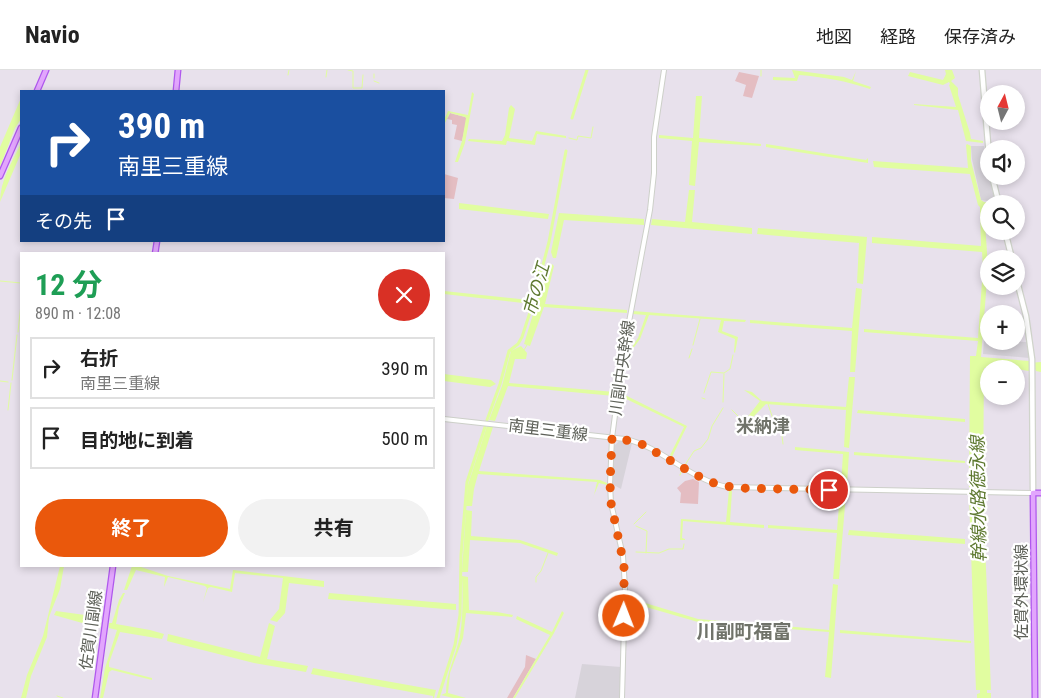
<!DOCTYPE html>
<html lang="ja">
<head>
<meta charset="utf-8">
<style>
  body { margin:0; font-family:"Roboto Condensed","Noto Sans JP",sans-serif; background:#f2f2f2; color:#222; height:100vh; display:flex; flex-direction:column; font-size:19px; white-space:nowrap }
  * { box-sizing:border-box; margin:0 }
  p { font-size:16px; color:#767676 }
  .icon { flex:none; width:28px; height:28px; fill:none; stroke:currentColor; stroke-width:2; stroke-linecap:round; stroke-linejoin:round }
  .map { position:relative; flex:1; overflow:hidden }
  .sheet { position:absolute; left:20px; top:182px; width:425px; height:315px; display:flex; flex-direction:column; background:#fff; border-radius:0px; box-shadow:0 2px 8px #0003 }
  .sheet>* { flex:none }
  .guide { position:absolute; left:20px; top:20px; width:425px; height:152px; border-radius:0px; box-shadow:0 2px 8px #0003; background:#1a4fa0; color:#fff; overflow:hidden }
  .needle { width:32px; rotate:7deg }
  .tools { position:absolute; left:980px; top:15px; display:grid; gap:10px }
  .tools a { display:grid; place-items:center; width:45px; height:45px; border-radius:50%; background:#fff; box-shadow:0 2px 8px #0003; font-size:25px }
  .pin { position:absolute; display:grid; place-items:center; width:42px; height:42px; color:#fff; margin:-21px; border:2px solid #fff; border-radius:50%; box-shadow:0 1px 5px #0007 }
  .me { position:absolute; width:55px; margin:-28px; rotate:1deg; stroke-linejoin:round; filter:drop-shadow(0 0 4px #0008) }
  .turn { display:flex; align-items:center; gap:18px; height:105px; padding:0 15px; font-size:22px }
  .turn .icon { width:65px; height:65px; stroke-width:2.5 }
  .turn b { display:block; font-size:35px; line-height:42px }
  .then { display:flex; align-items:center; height:48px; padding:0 15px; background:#0003; gap:10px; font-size:19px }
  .round { display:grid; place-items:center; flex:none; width:52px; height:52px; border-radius:26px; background:#f2f2f2 }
  .headline { display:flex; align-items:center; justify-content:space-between; height:85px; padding:0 15px }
  h1 { font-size:30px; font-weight:700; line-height:38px; color:#1e9e55 }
  .primary-button { display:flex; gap:10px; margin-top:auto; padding:10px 15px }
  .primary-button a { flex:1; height:58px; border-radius:30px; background:#ea580c; color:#fff; font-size:20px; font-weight:700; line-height:58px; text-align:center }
  .primary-button a+a { background:#f2f2f2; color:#222 }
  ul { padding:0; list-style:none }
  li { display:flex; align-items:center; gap:15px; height:62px; margin:0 10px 8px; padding:0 5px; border:2px solid #e0e0e0; border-radius:0px }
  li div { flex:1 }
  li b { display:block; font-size:19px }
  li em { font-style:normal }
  header { display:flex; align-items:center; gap:30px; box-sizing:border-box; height:70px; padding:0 25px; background:#fff; border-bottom:1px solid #e0e0e0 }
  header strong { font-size:24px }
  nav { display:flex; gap:28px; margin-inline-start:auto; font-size:18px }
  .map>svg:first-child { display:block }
</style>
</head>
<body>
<header>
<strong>Navio</strong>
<nav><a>地図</a><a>経路</a><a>保存済み</a></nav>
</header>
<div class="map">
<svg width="1041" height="628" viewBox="0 0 1041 628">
  <rect width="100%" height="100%" fill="#e8e1ec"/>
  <path fill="#d7d3da" d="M971 76H984L989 106 996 132 981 130 972 89Z
    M984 268 989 269V271L1028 272 1029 288 983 284Z
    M619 371 632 373 621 419 612 414 614 376Z
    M582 594 621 597 620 628H575Z"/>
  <path fill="#e4bdc2" d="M739 2 759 6 752 28 743 26 746 15 735 11Z
    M450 43 465 47 467 48 462 71 454 69 457 55 452 54V50L447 49Z
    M444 104 458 108 454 129 444 128Z
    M693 409 699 412 698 434 680 433 681 423 677 418 685 411Z
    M526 585 536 589 513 628H507L525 597Z"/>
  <path fill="#e1fda0" d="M792 0 844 7 852 10 856 1 853 11 871 17 870 19C846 11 824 7 799 5L797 11 773 10V7L795 8Z
    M945 0H952L955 8 951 11 958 18V25L970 63 971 69 983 71V73L966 71 958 40 914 35V34L956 37 949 15 950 14 949 12 943 15 908 6 910 2 943 10 946 4Z
    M472 22 474 24 465 73 458 92H455L462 71 466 48 465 47 450 43 444 55V50L448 41 468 45Z
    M696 26H702L699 68 761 74V76L699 72 695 116 689 115 692 71 659 68V65L693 68Z
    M21 28V49L15 58 0 97V77Z
    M511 35 515 39 509 68 532 71 536 61 566 66V68L537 64 535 75 507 71 506 75 468 71 469 69 502 71 505 65 509 38Z
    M21 73V83L0 132C0 111 12 92 21 73Z
    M766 74 866 90 868 88V93L766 77Z
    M967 74 971 76V91L981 130 984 132 997 134H989V137L984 138 988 197 981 287 1029 291V293L1041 292V302L1036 301 1035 299 1029 298V301L1016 299 984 298 983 418 979 419 980 426H983L991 620H987V623H991V628H977V624L980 623V620H976L969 426H972V418L969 417 970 286H976L978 271 864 262V259L978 268 983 197 982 182 872 173V167L981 176 980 137 978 135 970 104 874 97 873 91 968 98 966 75Z
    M689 120H695L692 152 752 158V164L651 155 652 149 685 152Z
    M459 133 549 144 548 149 459 139Z
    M559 143 644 149V155L564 150 556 188H553L551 182Z
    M758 158 867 167 863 214 857 213 859 173 757 164Z
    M539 193H541L531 234 444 224V221L529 230Z
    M552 194 554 196 545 234 627 240V243L544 237 530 276 524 274 547 198Z
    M856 218 862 219 855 302H850L852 261 750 253V250L852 258Z
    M633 241 746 250 745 252 724 251 722 261 738 267 735 283 734 282 735 269 718 262 721 250 649 245 640 269 629 284 628 283 638 268 646 245 633 244Z
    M521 276 527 283 526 289H515L509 313 615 322 614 326 508 316 495 351 489 350 502 316 511 281Z
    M444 304 491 310 496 314 490 317 444 311Z
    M849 307H855L849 378 844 377 846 340 766 334 749 351 746 349 760 331 744 320 752 322 762 331 846 337Z
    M621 323 687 356 672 387 670 385 684 357 620 326Z
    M858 340 965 349V352L857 343Z
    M487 356 493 357 479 401 600 410 607 413V415L599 413 587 442 594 425 597 412 478 404 474 419 472 436H466L468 415Z
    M795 377 849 382 847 415 841 414 843 384 795 380Z
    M854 382 965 391V393L854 385Z
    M729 420 732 421 730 452 764 455V458L683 451 682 468 685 469V470H680L681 449 726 452Z
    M840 423H846L839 509H833L837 463 768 458V455L837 460Z
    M466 440 472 441 471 466 520 470 558 483 557 486 520 473 470 470 468 502H462Z
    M849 460 965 469V474L848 465Z
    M60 496H64L60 519 49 547 47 567 31 606 26 628H21L27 605 43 566Z
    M132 496H138L168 506 230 519 233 500 324 511V517L289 513 285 543 277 552 270 550 279 539 283 508 235 503 232 522 211 517 208 518 203 532 207 518 205 516 168 507 164 517 165 507 136 500 127 520H124Z
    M462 506 468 507 469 540 497 542 513 545 512 547 466 543 463 568 450 603 448 623 466 628H453L441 625 446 623C446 602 456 586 460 566 463 546 463 526 462 506Z
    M833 514 838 515 831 608 825 607 829 562 761 557 762 554 829 560Z
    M123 523H125L119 537 116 554 150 560 164 564 162 569 120 562 109 593V597L152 608V610L112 600 109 602 103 628H100L105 598 117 560 109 558V553H112L119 530Z
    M329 523 456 534V540L328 529Z
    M632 529 698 549 757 554V557L698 552 632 533Z
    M56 541 85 545 101 551 100 558 54 545Z
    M562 541 564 543 554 563 515 628H513L550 565 516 549 517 546 552 562Z
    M269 553 275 556 267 589 308 596 306 602 254 593 167 571 168 564 260 587Z
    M840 560 971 571V573L840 563Z
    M313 598 436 620 434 628H433V626L311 604Z"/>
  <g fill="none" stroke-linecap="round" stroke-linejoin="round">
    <path stroke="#e1fda0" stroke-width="1" d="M348 0 353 1V18H362L363 5
      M374 4V8
      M288 5 289 0
      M761 6V0
      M326 7 327 0
      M374 11 379 13
      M569 68 577 70 578 66 591 68 593 57
      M0 211 21 213
      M18 262 21 234
      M693 275 700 249
      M524 280 527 275
      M689 288 692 279
      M12 310 17 265
      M0 311 8 312
      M704 323 711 302 724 303 730 299 733 285
      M702 328 705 329
      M723 332 724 304
      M768 334 776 358 781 357 783 374
      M8 340 11 313
      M732 340 742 350
      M685 395 694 381 701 378 708 369 712 356 723 338
      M680 405 682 400
      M634 454 646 442
      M636 456 647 461 646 483
      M636 482 659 483 669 479H683L684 474
      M536 512V507L541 501 548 483
      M57 626 63 628"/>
    <path stroke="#e1fda0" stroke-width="3" d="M572 48 587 0
      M487 350 500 314 509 281 518 274 522 267 533 233 549 172 566 81
      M438 628 455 575 460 545 461 485 467 412 485 357"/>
    <g stroke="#cdd0c9" stroke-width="6">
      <path id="tertiary" d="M444 349 625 369C662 377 689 409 727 417L1033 423
        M622 628 625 518 623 486 611 433 610 414 612 368 623 284 650 140 654 103V67L664 0"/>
    </g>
    <g stroke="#d0d4cb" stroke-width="7">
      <path id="secondary" d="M982 0 989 86
        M992 106 999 134
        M1005 161 1012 189
        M1016 207 1026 246 1032 289 1033 423"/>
    </g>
    <g stroke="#af58ed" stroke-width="7">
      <path id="primary" d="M37 21 46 0
        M176 21 178 0
        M0 106 21 58
        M155 184 157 171
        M95 628 113 496
        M1035 628 1033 423H1041"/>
    </g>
    <use href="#tertiary" stroke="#fff" stroke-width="4"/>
    <use href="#secondary" stroke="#fff" stroke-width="4.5"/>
    <use href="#primary" stroke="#e2a5fd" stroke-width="4.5"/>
  </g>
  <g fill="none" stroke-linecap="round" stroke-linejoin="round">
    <path stroke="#ea580c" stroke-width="9" stroke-dasharray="0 16.2" d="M624 546V495L611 433 610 414 612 368 638 372 694 404 716 414 737 418 829 420"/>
  </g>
  <g text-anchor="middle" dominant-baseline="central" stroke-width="4.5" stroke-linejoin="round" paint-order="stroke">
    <g font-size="16" fill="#5e6159" stroke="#fff">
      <text transform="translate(622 298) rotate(-82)">川副中央幹線</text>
      <text transform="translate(548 360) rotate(7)">南里三重線</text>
      <text transform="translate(1021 522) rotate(-90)">佐賀外環状線</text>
      <text transform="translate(91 560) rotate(-82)">佐賀川副線</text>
    </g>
    <g font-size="18" font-style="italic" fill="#5e7930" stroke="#fff">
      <text transform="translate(536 219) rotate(-74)">市の江</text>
      <text transform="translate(978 429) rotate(-91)">幹線水路徳永線</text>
    </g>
    <g font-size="18" font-weight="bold" fill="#70736a" stroke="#fff">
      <text x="763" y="355">米納津</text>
    </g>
    <g font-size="19" font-weight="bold" fill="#70736a" stroke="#fff">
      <text x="744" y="561">川副町福富</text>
    </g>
  </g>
</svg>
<div class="tools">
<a><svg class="needle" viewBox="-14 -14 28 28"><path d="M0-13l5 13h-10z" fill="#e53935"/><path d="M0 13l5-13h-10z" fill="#767676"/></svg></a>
<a><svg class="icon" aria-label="sound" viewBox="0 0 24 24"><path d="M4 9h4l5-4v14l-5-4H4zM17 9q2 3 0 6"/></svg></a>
<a><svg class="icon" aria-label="search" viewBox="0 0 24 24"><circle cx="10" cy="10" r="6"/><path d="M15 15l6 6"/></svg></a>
<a><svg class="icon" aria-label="layers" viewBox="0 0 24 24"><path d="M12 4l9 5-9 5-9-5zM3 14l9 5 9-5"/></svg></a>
<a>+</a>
<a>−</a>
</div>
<div class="pin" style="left:829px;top:420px;background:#d93025"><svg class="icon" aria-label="arrive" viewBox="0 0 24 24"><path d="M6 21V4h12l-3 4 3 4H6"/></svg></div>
<svg class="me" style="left:624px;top:546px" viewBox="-20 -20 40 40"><circle r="17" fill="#ea580c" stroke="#fff" stroke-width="3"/><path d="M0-11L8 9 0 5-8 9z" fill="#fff"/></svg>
<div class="guide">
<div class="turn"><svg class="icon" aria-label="right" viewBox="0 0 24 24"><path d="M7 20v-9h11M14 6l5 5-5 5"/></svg><div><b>390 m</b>南里三重線</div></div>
<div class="then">その先<svg class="icon" aria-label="arrive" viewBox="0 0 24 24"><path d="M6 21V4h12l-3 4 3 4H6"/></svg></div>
</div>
<section class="sheet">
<div class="headline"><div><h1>12 分</h1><p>890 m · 12:08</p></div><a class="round" style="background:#d93025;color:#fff"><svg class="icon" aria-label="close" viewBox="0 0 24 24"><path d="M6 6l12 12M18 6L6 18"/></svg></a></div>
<ul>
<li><svg class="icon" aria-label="right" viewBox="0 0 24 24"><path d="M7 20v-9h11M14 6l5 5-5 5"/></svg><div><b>右折</b><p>南里三重線</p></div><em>390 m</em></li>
<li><svg class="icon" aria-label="arrive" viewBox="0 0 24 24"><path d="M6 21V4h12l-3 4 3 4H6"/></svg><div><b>目的地に到着</b></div><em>500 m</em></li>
</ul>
<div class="primary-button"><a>終了</a><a>共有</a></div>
</section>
</div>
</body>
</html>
